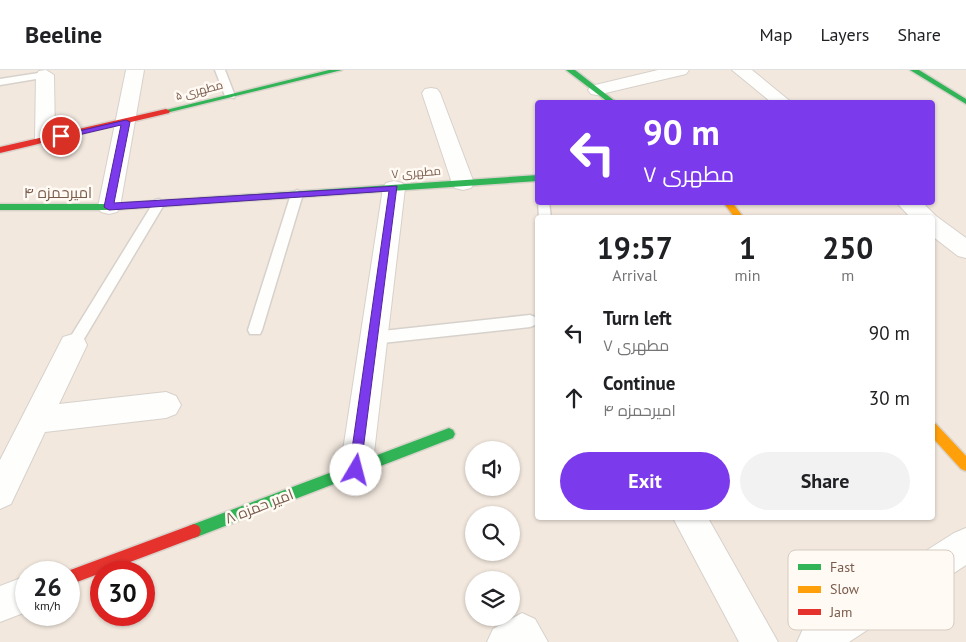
<!DOCTYPE html>
<html lang="en">
<head>
<meta charset="utf-8">
<style>
  body { margin:0; font-family:"PT Sans",Cairo,sans-serif; background:#f2f2f2; color:#202124; height:100vh; display:flex; flex-direction:column; font-size:19px; white-space:nowrap }
  * { box-sizing:border-box; margin:0 }
  p { font-size:16px; color:#757577 }
  .icon { flex:none; width:28px; height:28px; fill:none; stroke:currentColor; stroke-width:2; stroke-linecap:round; stroke-linejoin:round }
  .map { position:relative; flex:1; overflow:hidden }
  .side { position:absolute; left:535px; top:145px; width:400px; height:305px; display:flex; flex-direction:column; background:#fff; border-radius:5px; box-shadow:0 1px 4px #0004 }
  .side>* { flex:none }
  .top-card { position:absolute; left:535px; top:30px; width:400px; height:105px; border-radius:5px; box-shadow:0 1px 4px #0004; background:#7c3aed; color:#fff; overflow:hidden }
  .buttons { position:absolute; left:465px; top:371px; display:grid; gap:10px }
  .buttons a { display:grid; place-items:center; width:55px; height:55px; border-radius:50%; background:#fff; box-shadow:0 1px 4px #0004; font-size:25px }
  .speed { position:absolute; left:15px; top:491px; display:flex; gap:10px; font-size:25px; font-weight:700; text-align:center }
  .speed>* { display:grid; place-content:center; width:65px; height:65px; border-radius:50%; background:#fff; box-shadow:0 1px 4px #0004; line-height:1 }
  .speed small { font-size:12px; font-weight:400 }
  .speed .limit { border:8px solid #d22; background:#fff; color:#111 }
  .pin { position:absolute; display:grid; place-items:center; width:42px; height:42px; color:#fff; margin:-21px; border:2px solid #fff; border-radius:50%; box-shadow:0 1px 5px #0007 }
  .me { position:absolute; width:55px; margin:-28px; rotate:8deg; stroke-linejoin:round; filter:drop-shadow(0 0 4px #0008) }
  .turn { display:flex; align-items:center; gap:18px; height:105px; padding:0 25px; font-size:22px }
  .turn .icon { width:65px; height:65px; stroke-width:2.5 }
  .turn b { display:block; font-size:35px; line-height:42px }
  .eta { display:flex; justify-content:space-evenly; align-items:center; height:85px; text-align:center }
  .eta b { font-size:30px; font-weight:700; line-height:35px }
  .action { display:flex; gap:10px; margin-top:auto; padding:10px 25px }
  .action a { flex:1; height:58px; border-radius:30px; background:#7c3aed; color:#fff; font-size:20px; font-weight:700; line-height:58px; text-align:center }
  .action a+a { background:#f2f2f2; color:#202124 }
  ul { padding:0; list-style:none }
  li { display:flex; align-items:center; gap:15px; height:65px; padding:0 25px }
  li div { flex:1 }
  li b { display:block; font-size:19px }
  li em { font-style:normal }
  header { display:flex; align-items:center; gap:30px; box-sizing:border-box; height:70px; padding:0 25px; background:#fff; border-bottom:1px solid #e0e0e0 }
  header strong { font-size:24px }
  nav { display:flex; gap:28px; margin-inline-start:auto; font-size:18px }
  .map>svg:first-child { display:block }
</style>
</head>
<body>
<header>
<strong>Beeline</strong>
<nav><a>Map</a><a>Layers</a><a>Share</a></nav>
</header>
<div class="map">
<svg width="966" height="572" viewBox="0 0 966 572">
  <rect width="100%" height="100%" fill="#f9f5f0"/>
  <path fill="#f2e8de" fill-rule="evenodd" d="M0 0H966V572H0ZM538 32H932V132H538ZM538 148H932V448H538ZM474 380H511V418H474ZM474 445H511V482H474ZM26 502H69V545H26ZM101 502H144V545H101ZM474 510H511V548H474Z"/>
  <g fill="none" stroke-linecap="round" stroke-linejoin="round">
    <g stroke="#d7d1cb" stroke-width="3">
      <path id="lane" d="M215 0H225L235 26 234 28 225 26Z
        M45 2 48 3V7L0 15V9Z
        M297 120 303 124 262 260 260 264H250L248 260 291 124Z
        M159 129 165 133 78 279 73 281 68 279 66 275 68 271 155 130Z
        M538 131 549 132 551 148H539Z
        M530 245 535 247 537 251 535 255 530 257 373 274 368 272 366 268 368 264 373 262Z"/>
    </g>
    <g stroke="#d7d1cb" stroke-width="2">
      <path id="street" d="M46 0 54 5 55 70 52 74H38L35 70 36 5 39 1Z
        M126 0H144L120 137 117 142 109 144 101 142 98 137Z
        M658 0H689L686 4 597 25 591 24 588 20 591 16Z
        M732 0H752L791 32H771Z
        M431 18 437 19 440 23 474 113 471 118 463 120 455 118 452 113 422 23 425 19Z
        M394 111 402 113 405 118 372 400 367 411 356 415 345 411 340 400 383 118 386 113Z
        M896 132H922L936 146 966 168V188L958 186 932 166V148H911Z
        M73 264 83 267 87 275 59 334 166 322 176 326 181 335 176 344 166 348 45 362 11 434 0 439V390L63 267Z
        M673 448H708L778 572H739Z
        M966 458V495L849 572H797L803 559 954 463Z
        M26 506V542L0 552V516Z
        M522 543 535 549 548 572H487L493 559Z"/>
    </g>
    <g stroke="#d9d2cb" stroke-width="3">
      <path id="fast" d="M329 0H342L166 43 162 41Z
        M566 0H575L616 32H608Z
        M910 0H919L966 29V34Z
        M538 105V111L109 140H0V134H109Z
        M449 358 453 360 455 364 453 368 194 468 189 466 187 461 189 456 194 454Z"/>
    </g>
    <g stroke="#d9d2cb" stroke-width="3">
      <path id="slow" d="M723 132H732L744 148H735Z
        M932 353 936 354 966 386V401L961 399 932 367Z"/>
    </g>
    <g stroke="#d9d2cb" stroke-width="3">
      <path id="jam" d="M166 39 170 41 169 43 0 83V77Z
        M194 454 199 456 201 461 199 466 69 515V502H65Z"/>
    </g>
    <use href="#lane" fill="#fefefd" fill-rule="evenodd"/>
    <use href="#street" fill="#fefefd" fill-rule="evenodd"/>
    <use href="#fast" fill="#30b455" fill-rule="evenodd"/>
    <use href="#slow" fill="#ff9f0a" fill-rule="evenodd"/>
    <use href="#jam" fill="#e5322d" fill-rule="evenodd"/>
  </g>
  <path fill="#7c3aed" stroke="#51269a" d="M126 50 130 52 114 133 397 116 360 404 356 406 351 404 349 400 389 121 109 140 104 137 121 55 61 69 57 66Z"/>
  <g text-anchor="middle" dominant-baseline="central" stroke-width="5" stroke-linejoin="round" paint-order="stroke">
    <g font-size="12" fill="#7a5c4d" stroke="#fffaf3">
      <text transform="translate(199 20) rotate(-14)">مطهری ۵</text>
      <text transform="translate(416 102) rotate(-4)">مطهری ۷</text>
    </g>
    <g font-size="15" fill="#7a5c4d" stroke="#fffaf3">
      <text x="58" y="122">امیرحمزه ۴</text>
      <text transform="translate(259 436) rotate(-21)">امیر حمزه ۸</text>
    </g>
  </g>
  <rect x="788" y="480" width="166" height="80" rx="8" fill="#fffaf3" stroke="#d7cbc1" stroke-width="1"/>
  <rect x="798" y="494" width="23" height="6" fill="#30b455"/>
  <rect x="798" y="516" width="23" height="7" fill="#ff9f0a"/>
  <rect x="798" y="539" width="23" height="6" fill="#e5322d"/>
  <g font-size="14" fill="#7a5c4d">
    <text x="830" y="502">Fast</text>
    <text x="830" y="524">Slow</text>
    <text x="830" y="547">Jam</text>
  </g>
</svg>
<div class="buttons">
<a><svg class="icon" aria-label="sound" viewBox="0 0 24 24"><path d="M4 9h4l5-4v14l-5-4H4zM17 9q2 3 0 6"/></svg></a>
<a><svg class="icon" aria-label="search" viewBox="0 0 24 24"><circle cx="10" cy="10" r="6"/><path d="M15 15l6 6"/></svg></a>
<a><svg class="icon" aria-label="layers" viewBox="0 0 24 24"><path d="M12 4l9 5-9 5-9-5zM3 14l9 5 9-5"/></svg></a>
</div>
<div class="speed"><div>26<small>km/h</small></div><div class="limit">30</div></div>
<div class="pin" style="left:61px;top:66px;background:#d93025"><svg class="icon" aria-label="arrive" viewBox="0 0 24 24"><path d="M6 21V4h12l-3 4 3 4H6"/></svg></div>
<svg class="me" style="left:356px;top:400px" viewBox="-20 -20 40 40"><circle r="19" fill="#fff"/><path d="M0-13L10 11 0 6-10 11z" fill="#7c3aed"/></svg>
<div class="top-card">
<div class="turn"><svg class="icon" aria-label="left" viewBox="0 0 24 24"><path d="M17 20v-9H6M10 6l-5 5 5 5"/></svg><div><b>90 m</b>مطهری ۷</div></div>
</div>
<section class="side">
<div class="eta">
<div><b>19:57</b><p>Arrival</p></div>
<div><b>1</b><p>min</p></div>
<div><b>250</b><p>m</p></div>
</div>
<ul>
<li><svg class="icon" aria-label="left" viewBox="0 0 24 24"><path d="M17 20v-9H6M10 6l-5 5 5 5"/></svg><div><b>Turn left</b><p>مطهری ۷</p></div><em>90 m</em></li>
<li><svg class="icon" aria-label="ahead" viewBox="0 0 24 24"><path d="M12 20V5M6 11l6-6 6 6"/></svg><div><b>Continue</b><p>امیرحمزه ۴</p></div><em>30 m</em></li>
</ul>
<div class="action"><a>Exit</a><a>Share</a></div>
</section>
</div>
</body>
</html>
